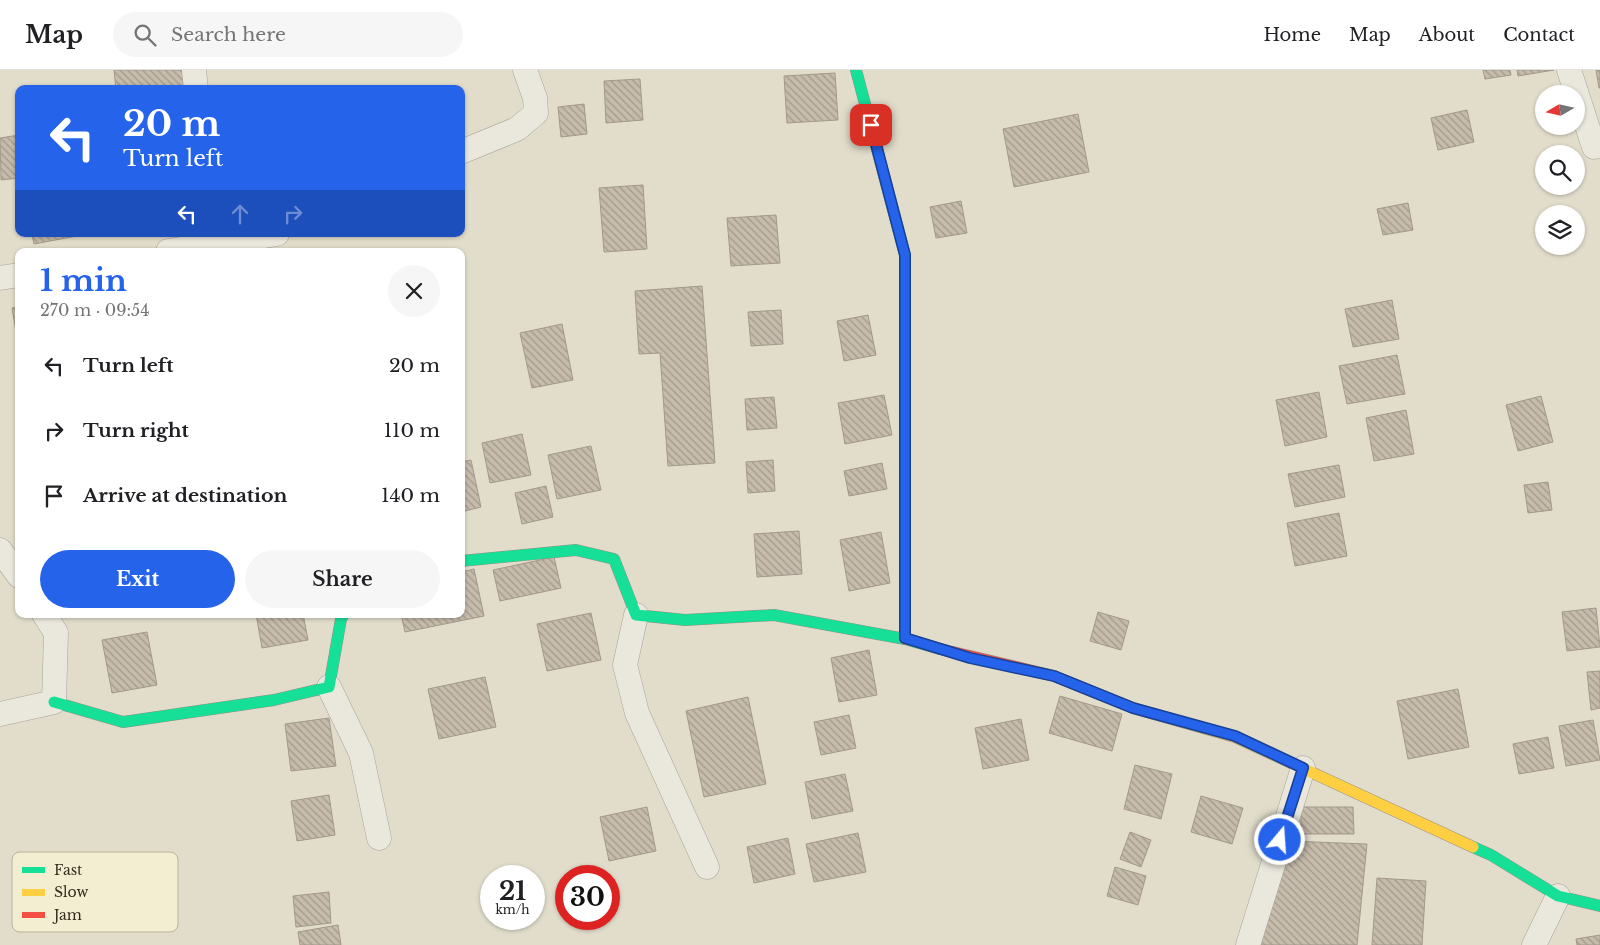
<!DOCTYPE html>
<html lang="en">
<head>
<meta charset="utf-8">
<style>
  body { margin:0; font-family:"Libre Baskerville",serif; background:#f6f6f6; color:#202124; height:100vh; display:flex; flex-direction:column; font-size:19px; white-space:nowrap }
  * { box-sizing:border-box; margin:0 }
  p { font-size:16px; color:#757577 }
  .icon { flex:none; width:28px; height:28px; fill:none; stroke:currentColor; stroke-width:2; stroke-linecap:round; stroke-linejoin:round }
  .map { position:relative; flex:1; overflow:hidden }
  .side { position:absolute; left:15px; top:178px; width:450px; height:370px; display:flex; flex-direction:column; background:#fff; border-radius:10px; box-shadow:0 1px 4px #0004 }
  .side>* { flex:none }
  .top-card { position:absolute; left:15px; top:15px; width:450px; height:152px; border-radius:10px; box-shadow:0 1px 4px #0004; background:#2563eb; color:#fff; overflow:hidden }
  .needle { width:32px; rotate:261deg }
  .controls { position:absolute; left:1535px; top:15px; display:grid; gap:10px }
  .controls a { display:grid; place-items:center; width:50px; height:50px; border-radius:50%; background:#fff; box-shadow:0 1px 4px #0004; font-size:25px }
  .speed { position:absolute; left:480px; top:795px; display:flex; gap:10px; font-size:25px; font-weight:700; text-align:center }
  .speed>* { display:grid; place-content:center; width:65px; height:65px; border-radius:50%; background:#fff; box-shadow:0 1px 4px #0004; line-height:1 }
  .speed small { font-size:12px; font-weight:400 }
  .speed .limit { border:8px solid #d22; background:#fff; color:#111 }
  .pin { position:absolute; display:grid; place-items:center; width:42px; height:42px; color:#fff; margin:-21px; border-radius:10px; box-shadow:0 2px 8px #0006 }
  .me { position:absolute; width:55px; margin:-28px; rotate:18deg; stroke-linejoin:round; filter:drop-shadow(0 0 4px #0008) }
  .turn { display:flex; align-items:center; gap:18px; height:105px; padding:0 25px; font-size:22px }
  .turn .icon { width:65px; height:65px; stroke-width:2.5 }
  .turn b { display:block; font-size:35px; line-height:42px }
  .lanes { display:flex; align-items:center; height:48px; padding:0 25px; background:#0003; justify-content:center; gap:25px; direction:ltr }
  .lanes .off { opacity:.35 }
  .round { display:grid; place-items:center; flex:none; width:52px; height:52px; border-radius:26px; background:#f6f6f6 }
  .headline { display:flex; align-items:center; justify-content:space-between; height:85px; padding:0 25px }
  h1 { font-size:30px; font-weight:700; line-height:38px; color:#2563eb }
  .primary-button { display:flex; gap:10px; margin-top:auto; padding:10px 25px }
  .primary-button a { flex:1; height:58px; border-radius:30px; background:#2563eb; color:#fff; font-size:20px; font-weight:700; line-height:58px; text-align:center }
  .primary-button a+a { background:#f6f6f6; color:#202124 }
  ul { padding:0; list-style:none }
  li { display:flex; align-items:center; gap:15px; height:65px; padding:0 25px }
  li div { flex:1 }
  li b { display:block; font-size:19px }
  li em { font-style:normal }
  header { display:flex; align-items:center; gap:30px; box-sizing:border-box; height:70px; padding:0 25px; background:#fff; border-bottom:1px solid #e0e0e0 }
  header strong { font-size:24px }
  nav { display:flex; gap:28px; margin-inline-start:auto; font-size:18px }
  .search { width:350px; height:45px; background:#f6f6f6; display:flex; align-items:center; gap:12px; box-sizing:border-box; padding:0 18px; border-radius:28px; color:#757577; font-size:19px }
  .map>svg:first-child { display:block }
</style>
</head>
<body>
<header>
<strong>Map</strong>
<div class="search"><svg class="icon" aria-label="search" viewBox="0 0 24 24"><circle cx="10" cy="10" r="6"/><path d="M15 15l6 6"/></svg>Search here</div>
<nav><a>Home</a><a>Map</a><a>About</a><a>Contact</a></nav>
</header>
<div class="map">
<svg width="1600" height="875" viewBox="0 0 1600 875">
  <defs>
    <pattern id="building-back-hatch" width="6" height="6" patternUnits="userSpaceOnUse" patternTransform="scale(1.25)"><rect width="6" height="6" fill="#c6bcac"/><path d="M-1 5l2 2M0 0l6 6M5-1l2 2" fill="none" stroke="#a2998b"/></pattern>
  </defs>
  <rect width="100%" height="100%" fill="#e2ddcb"/>
  <path fill="url(#building-back-hatch)" stroke="#a2998b" d="M114 0H185L187 16 159 19H116Z
    M1483 0H1510L1511 5 1485 9Z
    M1517 0H1554L1518 6Z
    M1596 0H1600V18H1599Z
    M835 3 838 50 787 53 784 6Z
    M640 9 643 50 606 53 604 11Z
    M584 34 587 64 561 67 558 37Z
    M1467 40 1474 72 1438 80 1431 48Z
    M1078 44 1089 102 1014 117 1003 59Z
    M19 65V108L1 110 0 68Z
    M643 115 647 179 604 182 599 118Z
    M961 131 967 163 936 168 930 137Z
    M1408 133 1413 160 1383 165 1377 139Z
    M776 145 780 193 731 196 727 148Z
    M32 164H77V166L34 174Z
    M702 216 715 393 668 396 660 283 639 284 635 221Z
    M1392 230 1399 269 1353 277 1345 239Z
    M19 237V279L12 238Z
    M781 240 783 274 751 276 748 242Z
    M868 245 876 285 844 291 837 251Z
    M562 254 573 310 532 318 520 263Z
    M1397 285 1405 324 1347 334 1339 296Z
    M1319 322 1327 367 1285 376 1276 330Z
    M884 325 892 365 845 374 838 333Z
    M1541 326 1553 372 1518 381 1506 335Z
    M774 327 777 358 747 360 745 329Z
    M1406 340 1414 384 1374 391 1366 348Z
    M522 364 531 405 490 413 482 373Z
    M591 376 601 420 557 429 548 385Z
    M471 390 481 437 461 442V392Z
    M773 390 775 421 748 423 746 392Z
    M882 393 887 419 849 426 844 401Z
    M1339 395 1345 427 1295 437 1288 404Z
    M1548 412 1552 440 1528 443 1524 415Z
    M546 416 553 447 522 454 515 423Z
    M1339 443 1347 486 1295 496 1287 453Z
    M799 461 802 504 757 507 754 464Z
    M881 462 890 513 849 521 840 470Z
    M554 487 561 518 500 531 493 500Z
    M474 499 484 546 405 562 401 544H461V502Z
    M1596 538 1600 577 1567 581 1562 542Z
    M1098 542 1129 551 1121 580 1090 571Z
    M591 543 601 590 547 601 537 554Z
    M256 544H303L308 570 262 578Z
    M147 562 157 615 112 623 102 570Z
    M869 580 877 625 839 632 831 588Z
    M1600 601V638L1591 640 1587 602Z
    M485 607 496 657 439 669 428 619Z
    M1458 619 1469 677 1408 689 1397 631Z
    M1060 626 1122 644 1112 681 1049 663Z
    M748 627 766 714 704 727 686 641Z
    M849 645 856 678 821 685 814 652Z
    M329 648 336 696 291 701 285 654Z
    M1021 649 1029 690 983 699 975 658Z
    M1593 650 1600 690 1566 696 1559 656Z
    M1548 667 1554 698 1519 704 1513 674Z
    M1135 695 1172 704 1161 749 1124 739Z
    M845 704 853 741 812 749 805 712Z
    M329 725 335 765 297 771 291 731Z
    M1201 726 1243 738 1232 774 1191 762Z
    M647 737 656 781 609 791 600 747Z
    M1301 737H1353L1354 764H1301Z
    M1130 762 1151 770 1141 797 1120 789Z
    M858 763 866 802 814 812 806 774Z
    M788 768 795 804 754 813 747 777Z
    M1289 771 1367 774 1357 875H1256Z
    M1115 797 1146 806 1138 835 1107 826Z
    M1377 808 1426 811 1422 875H1372Z
    M329 822 331 853 296 857 293 826Z
    M338 855 341 875H300L298 862Z
    M1600 865V875H1577L1576 869Z"/>
  <g fill="none" stroke-linecap="round" stroke-linejoin="round">
    <g stroke="#a7a295" stroke-width="25">
      <path id="street" d="M194 0 196 19
        M1569 0 1594 77 1600 76
        M461 82 517 59 536 43 535 28 525 0
        M168 181 277 164
        M0 208 19 205
        M0 480 19 506
        M636 545 625 595 637 643 707 797
        M329 617 361 683 379 768
        M0 644 54 632 56 563 44 544
        M1248 875 1303 698
        M1534 875 1558 826"/>
    </g>
    <g stroke="#979185" stroke-width="12">
      <path id="fast" d="M856 0 905 185V317
        M461 491 576 480 614 489 636 545 685 550 774 545 905 569 940 579
        M54 632 123 652 274 630 329 617 341 549 344 544
        M1473 777 1491 785 1558 826 1600 836"/>
    </g>
    <g stroke="#979185" stroke-width="12">
      <path id="slow" d="M1154 644 1235 667 1473 777"/>
    </g>
    <g stroke="#979185" stroke-width="12">
      <path id="jam" d="M905 317V569
        M940 579 1054 606 1133 638 1154 644"/>
    </g>
    <use href="#street" stroke="#eae8dd" stroke-width="24"/>
    <use href="#fast" stroke="#16e098" stroke-width="11"/>
    <use href="#slow" stroke="#ffcf43" stroke-width="11"/>
    <use href="#jam" stroke="#f24e42" stroke-width="11"/>
  </g>
  <g fill="none" stroke-linecap="round" stroke-linejoin="round">
    <g stroke="#184099" stroke-width="12">
      <path id="route" d="M871 55 905 185V568L970 588 1054 606 1133 638 1235 666 1303 698 1280 770"/>
    </g>
    <use href="#route" stroke="#2563eb" stroke-width="9"/>
  </g>
  <rect x="12" y="782" width="166" height="80" rx="8" fill="#f3edd2" stroke="#bab39c" stroke-width="1"/>
  <rect x="22" y="797" width="23" height="6" fill="#16e098"/>
  <rect x="22" y="819" width="23" height="7" fill="#ffcf43"/>
  <rect x="22" y="842" width="23" height="6" fill="#f24e42"/>
  <g font-size="14" fill="#352b1e">
    <text x="54" y="805">Fast</text>
    <text x="54" y="827">Slow</text>
    <text x="54" y="850">Jam</text>
  </g>
</svg>
<div class="controls">
<a><svg class="needle" viewBox="-14 -14 28 28"><path d="M0-13l5 13h-10z" fill="#e53935"/><path d="M0 13l5-13h-10z" fill="#757577"/></svg></a>
<a><svg class="icon" aria-label="search" viewBox="0 0 24 24"><circle cx="10" cy="10" r="6"/><path d="M15 15l6 6"/></svg></a>
<a><svg class="icon" aria-label="layers" viewBox="0 0 24 24"><path d="M12 4l9 5-9 5-9-5zM3 14l9 5 9-5"/></svg></a>
</div>
<div class="speed"><div>21<small>km/h</small></div><div class="limit">30</div></div>
<div class="pin" style="left:871px;top:55px;background:#d93025"><svg class="icon" aria-label="arrive" viewBox="0 0 24 24"><path d="M6 21V4h12l-3 4 3 4H6"/></svg></div>
<svg class="me" style="left:1280px;top:770px" viewBox="-20 -20 40 40"><circle r="17" fill="#2563eb" stroke="#fff" stroke-width="3"/><path d="M0-11L8 9 0 5-8 9z" fill="#fff"/></svg>
<div class="top-card">
<div class="turn"><svg class="icon" aria-label="left" viewBox="0 0 24 24"><path d="M17 20v-9H6M10 6l-5 5 5 5"/></svg><div><b>20 m</b>Turn left</div></div>
<div class="lanes"><svg class="icon" aria-label="left" viewBox="0 0 24 24"><path d="M17 20v-9H6M10 6l-5 5 5 5"/></svg><svg class="icon off" aria-label="ahead" viewBox="0 0 24 24"><path d="M12 20V5M6 11l6-6 6 6"/></svg><svg class="icon off" aria-label="right" viewBox="0 0 24 24"><path d="M7 20v-9h11M14 6l5 5-5 5"/></svg></div>
</div>
<section class="side">
<div class="headline"><div><h1>1 min</h1><p>270 m · 09:54</p></div><a class="round"><svg class="icon" aria-label="close" viewBox="0 0 24 24"><path d="M6 6l12 12M18 6L6 18"/></svg></a></div>
<ul>
<li><svg class="icon" aria-label="left" viewBox="0 0 24 24"><path d="M17 20v-9H6M10 6l-5 5 5 5"/></svg><div><b>Turn left</b></div><em>20 m</em></li>
<li><svg class="icon" aria-label="right" viewBox="0 0 24 24"><path d="M7 20v-9h11M14 6l5 5-5 5"/></svg><div><b>Turn right</b></div><em>110 m</em></li>
<li><svg class="icon" aria-label="arrive" viewBox="0 0 24 24"><path d="M6 21V4h12l-3 4 3 4H6"/></svg><div><b>Arrive at destination</b></div><em>140 m</em></li>
</ul>
<div class="primary-button"><a>Exit</a><a>Share</a></div>
</section>
</div>
</body>
</html>
